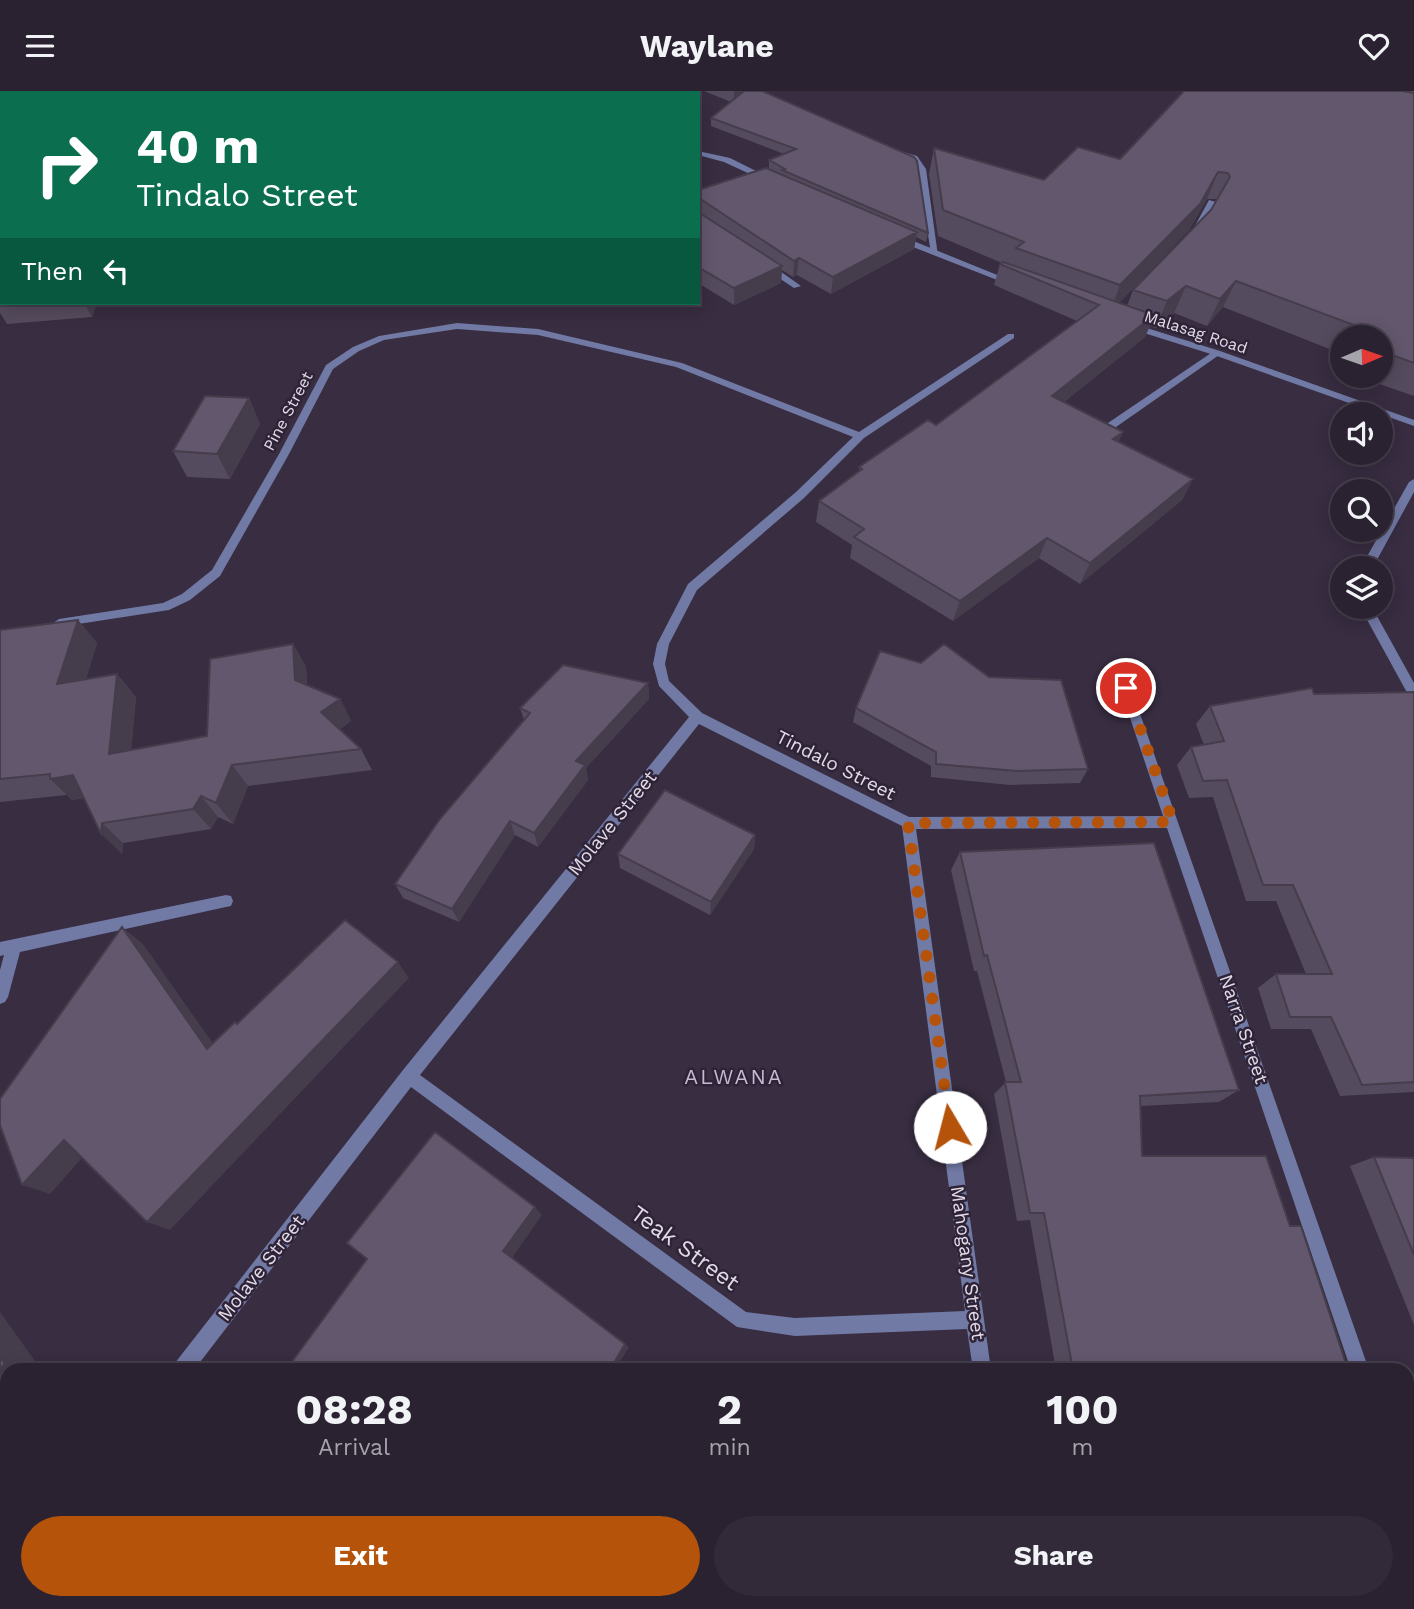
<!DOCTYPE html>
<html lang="en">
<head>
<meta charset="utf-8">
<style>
  body { margin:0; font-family:"Work Sans",sans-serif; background:#322a39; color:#f1f3f6; height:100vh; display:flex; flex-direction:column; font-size:26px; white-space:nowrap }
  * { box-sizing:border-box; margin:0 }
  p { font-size:23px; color:#a5a4ab }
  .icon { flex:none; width:38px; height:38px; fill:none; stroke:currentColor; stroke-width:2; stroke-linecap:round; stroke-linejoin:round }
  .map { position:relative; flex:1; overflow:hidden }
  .side { position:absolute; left:0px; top:1272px; width:1414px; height:247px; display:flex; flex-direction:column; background:#2a2231; border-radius:21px 21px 0 0; box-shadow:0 4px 18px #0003,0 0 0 2px #463f4d }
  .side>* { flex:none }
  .banner { position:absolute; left:0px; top:0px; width:700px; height:214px; box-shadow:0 4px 18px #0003,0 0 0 2px #463f4d; background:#0b6e4f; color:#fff; overflow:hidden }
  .needle { width:46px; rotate:88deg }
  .buttons { position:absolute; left:1330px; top:234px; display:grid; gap:14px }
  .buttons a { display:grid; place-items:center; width:63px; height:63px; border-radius:50%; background:#2a2231; box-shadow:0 4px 18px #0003,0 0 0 2px #463f4d; font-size:35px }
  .pin { position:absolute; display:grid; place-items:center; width:60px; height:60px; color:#fff; margin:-30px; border:4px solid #fff; border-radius:50%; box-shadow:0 2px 7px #0007 }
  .me { position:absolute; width:77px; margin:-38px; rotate:352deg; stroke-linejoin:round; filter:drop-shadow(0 0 5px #0008) }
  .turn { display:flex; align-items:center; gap:24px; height:147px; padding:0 21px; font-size:32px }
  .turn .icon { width:91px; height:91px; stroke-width:2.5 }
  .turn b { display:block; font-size:49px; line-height:60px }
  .then { display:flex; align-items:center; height:66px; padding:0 21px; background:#0003; gap:14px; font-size:26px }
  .eta { display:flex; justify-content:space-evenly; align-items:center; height:119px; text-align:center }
  .eta b { font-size:42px; font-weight:700; line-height:49px }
  .action { display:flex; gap:14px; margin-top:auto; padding:14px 21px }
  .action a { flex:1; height:80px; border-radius:42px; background:#b45309; color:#fff; font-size:28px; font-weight:700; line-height:80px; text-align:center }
  .action a+a { background:#322a39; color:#f1f3f6 }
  header { display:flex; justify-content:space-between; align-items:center; height:91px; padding:0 21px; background:#2a2231; font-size:32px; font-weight:700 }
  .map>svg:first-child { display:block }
</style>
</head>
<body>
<header><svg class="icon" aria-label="menu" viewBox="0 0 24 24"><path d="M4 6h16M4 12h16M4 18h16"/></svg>Waylane<svg class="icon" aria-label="heart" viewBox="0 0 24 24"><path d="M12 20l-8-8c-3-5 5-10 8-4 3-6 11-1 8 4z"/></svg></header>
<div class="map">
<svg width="1414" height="1518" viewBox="0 0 1414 1518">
  <rect width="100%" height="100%" fill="#382d41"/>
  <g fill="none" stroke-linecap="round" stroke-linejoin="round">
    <path fill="#7179a5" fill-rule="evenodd" d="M1214 260 1222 262 1116 336H1108V332Z"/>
    <path fill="#7179a5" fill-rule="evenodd" d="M900 60 917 65 926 78 938 165 931 163 918 78 911 69 900 64Z
      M1209 109 1216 111 1198 144H1192L1191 142Z
      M764 173H770L801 195 794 197 764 177Z
      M457 232 538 238 682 272 859 341 1008 243H1014V247L864 347 804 407 697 499 669 553 665 573 669 590 702 622 909 726 1163 725 1120 597 1126 592 1130 594 1369 1279H1351L1167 737 916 738 991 1279H973L967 1238 795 1245 737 1236 411 996 194 1279H173L175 1272 403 979 689 626 659 595 653 573 657 553 688 493 796 401 853 346 676 276 538 244 457 238 384 249 359 260 333 278 289 363 220 485 190 509 169 519 59 536 55 535 53 532 59 528 163 512 182 503 212 479 279 363 326 274 353 256 379 245ZM699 633 902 735 965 1220 795 1227 746 1221 420 984Z
      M1414 388V401L1372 478H1360L1409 391Z
      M1360 516H1372L1414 592V609L1410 607Z
      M226 804 231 805 233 810 231 815 226 816 20 861 8 906 5 911 0 913V879L4 864 0 865V851Z
      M1407 1406 1414 1409V1446L1407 1443Z
      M7 1459V1483L0 1486V1462Z
      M363 1512H388L390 1518H365Z
      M1001 1512H1021L1022 1518H1002Z"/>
    <path fill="#7179a5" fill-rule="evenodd" d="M698 60 730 67 772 88 765 90 724 71 698 64Z
      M0 99H2V103H0Z
      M895 145H901L1017 192 1010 194 895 149Z
      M1128 233H1134L1220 260 1414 329V335L1214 264 1128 237Z"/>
  </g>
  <path fill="#554b5e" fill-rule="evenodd" d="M409 0H640L638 2H408Z
    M704 0H762L928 142 926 151 916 146 914 158 831 203 797 184 793 186 782 179 781 192 734 214 698 192V99L769 78V69L784 63 711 35V27L731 11Z
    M1184 0H1414V305L1359 286 1381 285V247H1342V263L1223 216 1207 235 1174 222 1156 237 1150 235 1145 246 1064 311 1123 341 1118 351 1193 388 1182 409 1080 493 1039 467 953 530 850 467 852 454 816 431 819 410 859 380V376L936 334 1077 230 994 194 1000 173 1002 172 938 145 929 83 934 57 1044 89 1120 68ZM1207 108H1217L1211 119 1133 199 1127 215 1119 212 1189 139Z
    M0 206 2 212H97L92 226 7 233 0 222Z
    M249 307 260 333 230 388 187 386 173 360Z
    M78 529 97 552 86 588 117 583 136 606 131 659 207 645 293 553 306 576 307 594 340 608 351 630 340 638 361 658 372 679 248 695 233 733 218 726 211 738 123 752 122 763 84 707 72 709 67 704 0 711V539Z
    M648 592 649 608 586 677 588 689 538 756 515 744 459 831 403 807 395 793 524 629 520 617Z
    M1414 601V1001L1340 1005 1311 938H1271L1258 897 1276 883H1306L1276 810H1246L1213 706 1189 707 1177 674 1191 656 1204 654 1196 633 1210 615 1314 603Z
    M856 617 1088 678 1080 692 1010 694 931 686V675L853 631Z
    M755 744 754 758 710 824 620 777 618 763Z
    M960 761 1239 999 1219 1011 1141 1015 1142 1065 1290 1135 1348 1279H1056L1030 1129 1017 1130 994 1003 1006 991 977 880H974L951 779Z
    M1374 1066 1414 1067V1234L1350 1075Z
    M803 1512H971L972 1518H803Z"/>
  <path fill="#453d4c" d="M283 0H299L298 2H282Z
    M627 0H640L638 2H627Z
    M734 0H749L734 12Z
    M1218 81 1207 108 1189 139 1110 221 1120 194Z
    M917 141 914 158 831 203 833 186Z
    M799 167 797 184 793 186 794 170Z
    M782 175 781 192 734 214V197Z
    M1236 190 1223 216 1207 235 1220 208Z
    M1186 195 1174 222 1156 237 1167 210Z
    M84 212H97L92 226Z
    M1154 224 1145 246 1045 326 1052 305Z
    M249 307 260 333 230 388 217 363Z
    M1123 341 1114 362 1113 348Z
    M1193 388 1182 409 1080 493 1090 472Z
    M1047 447 1039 467 953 530 960 510Z
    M78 529 97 552 77 615 57 593Z
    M293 553 306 576 307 612 295 589Z
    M117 583 136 606 129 684 109 663Z
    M648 592 649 608 586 677 588 689 538 756 534 742 576 670Z
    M340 608 351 630 333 643 321 621Z
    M232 674 248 695 233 733 216 712Z
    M73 684 94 705 72 709 50 688Z
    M201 705 218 726 211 738 193 718Z
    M510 730 515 744 459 831 452 818Z
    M102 732 123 752 122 763 101 743Z
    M755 744 754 758 710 824 711 811Z
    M122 836 143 853 226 971 207 958Z
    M398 871 409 887 170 1139 147 1131Z
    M64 1049 89 1059 50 1103 22 1094Z
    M535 1116 542 1124 512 1167 629 1256 615 1279H610L503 1160Z
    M0 1221 38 1274 33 1279H7V1303L0 1309Z
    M231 1512H265L270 1518H237Z
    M466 1512H472L468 1518H462Z"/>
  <path fill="#63576d" stroke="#453d4c" stroke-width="2" d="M149 0H283L282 2H148Z
    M409 0H613L614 2H408Z
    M744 0H762L914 66 917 70 928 142 782 79 785 78 769 69 796 58 711 27Z
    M1184 0H1403L1414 2V272L1381 260V253L1386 246 1236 190 1220 208 1186 195 1167 210 1133 199 1211 119 1230 86 1228 82 1218 81 1200 113 1120 194 1016 157 1024 151 943 119 934 57 1044 89 1078 56 1120 68Z
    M766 77 917 141 833 186 799 167 794 170 702 109 698 110V99Z
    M698 121 782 175 734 197 698 176Z
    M1003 171 1154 224 1052 305 1123 341 1113 348 1193 388 1090 472 1047 447 960 510 854 446 864 438 819 410 862 378 859 376 928 329 936 334 1099 214 1000 173Z
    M2 202V212H41L0 215V206Z
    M205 305 249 307 217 363 173 360Z
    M78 529 57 593 117 583 109 663 207 645 210 568 293 553 295 589 340 608 321 621 361 658 232 674 216 712 201 705 193 718 102 732 101 743 73 684 50 688V683L0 688V539Z
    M944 553 989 586 1061 589 1088 678 1017 680 936 673V661L856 617 880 560 921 572Z
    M563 574 648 592 576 670 585 674 534 742 510 730 452 818 395 793 440 728 530 622 520 617Z
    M1312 597 1314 603 1414 601V991L1362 994 1331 926H1290L1276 883H1332L1293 794H1263L1227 689 1203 690 1191 656 1224 650 1210 615Z
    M665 699 755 744 711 811 618 763Z
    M1154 752 1239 999 1140 1005 1142 1065H1266L1290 1135H1301L1348 1279H1073L1044 1122H1030L1005 991H1021L987 864 984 865 960 761Z
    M345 829 398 871 147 1131 64 1049 22 1094 0 1034V1008L122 836 207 958 235 931 237 933Z
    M435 1041 535 1116 503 1160 625 1253 610 1279H286L367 1168 347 1152Z
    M1374 1066 1414 1067V1164Z
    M0 1266 5 1273 0 1277Z
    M937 1277V1279H893Z
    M7 1495V1512H231L237 1518H0V1504Z
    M439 1512H466L462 1518H446Z
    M536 1512H631L628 1518H542Z
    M807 1512H971L972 1518H808Z"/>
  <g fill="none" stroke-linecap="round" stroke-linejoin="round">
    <path stroke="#b45309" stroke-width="12" stroke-dasharray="0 21.6" d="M950 1036 908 732 1173 731 1126 597"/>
  </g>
  <g text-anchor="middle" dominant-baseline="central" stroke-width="5" stroke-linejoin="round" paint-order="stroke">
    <g font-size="16" fill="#e1dae7" stroke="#2e2337">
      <text transform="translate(1196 241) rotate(18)">Malasag Road</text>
      <text transform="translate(288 320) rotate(-62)">Pine Street</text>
    </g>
    <g font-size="19" fill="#e1dae7" stroke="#2e2337">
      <text transform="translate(836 674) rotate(27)">Tindalo Street</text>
      <text transform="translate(612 732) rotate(-51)">Molave Street</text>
      <text transform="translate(1244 938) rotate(71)">Narra Street</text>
      <text transform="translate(968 1172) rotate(82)">Mahogany Street</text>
      <text transform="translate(261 1177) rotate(-52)">Molave Street</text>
    </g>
    <g font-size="21" letter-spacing="2" fill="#c8bad4" stroke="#2e2337">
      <text x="734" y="985">ALWANA</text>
    </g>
    <g font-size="23" fill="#e1dae7" stroke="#2e2337">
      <text transform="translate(685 1157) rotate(36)">Teak Street</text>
    </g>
  </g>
</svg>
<div class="buttons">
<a><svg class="needle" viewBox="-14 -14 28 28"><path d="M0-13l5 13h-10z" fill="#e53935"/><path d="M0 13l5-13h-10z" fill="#a5a4ab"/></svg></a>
<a><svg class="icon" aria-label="sound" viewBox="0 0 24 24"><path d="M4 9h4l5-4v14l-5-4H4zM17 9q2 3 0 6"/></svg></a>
<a><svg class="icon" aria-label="search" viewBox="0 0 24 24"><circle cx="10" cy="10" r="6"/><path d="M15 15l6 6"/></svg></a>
<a><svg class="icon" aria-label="layers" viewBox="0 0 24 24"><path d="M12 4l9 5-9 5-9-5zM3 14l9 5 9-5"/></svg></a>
</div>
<div class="pin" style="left:1126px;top:597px;background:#d93025"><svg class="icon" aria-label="arrive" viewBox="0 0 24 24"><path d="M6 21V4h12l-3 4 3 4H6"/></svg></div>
<svg class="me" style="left:950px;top:1036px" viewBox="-20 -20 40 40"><circle r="19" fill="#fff"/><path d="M0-13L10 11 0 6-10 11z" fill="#b45309"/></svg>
<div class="banner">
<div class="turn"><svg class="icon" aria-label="right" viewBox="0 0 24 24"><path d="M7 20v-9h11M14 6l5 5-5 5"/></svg><div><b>40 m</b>Tindalo Street</div></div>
<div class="then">Then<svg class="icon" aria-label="left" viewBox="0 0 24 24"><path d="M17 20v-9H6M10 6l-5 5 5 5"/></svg></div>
</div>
<section class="side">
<div class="eta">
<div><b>08:28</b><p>Arrival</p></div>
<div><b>2</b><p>min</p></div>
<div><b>100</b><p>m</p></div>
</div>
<div class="action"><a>Exit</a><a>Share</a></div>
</section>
</div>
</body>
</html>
